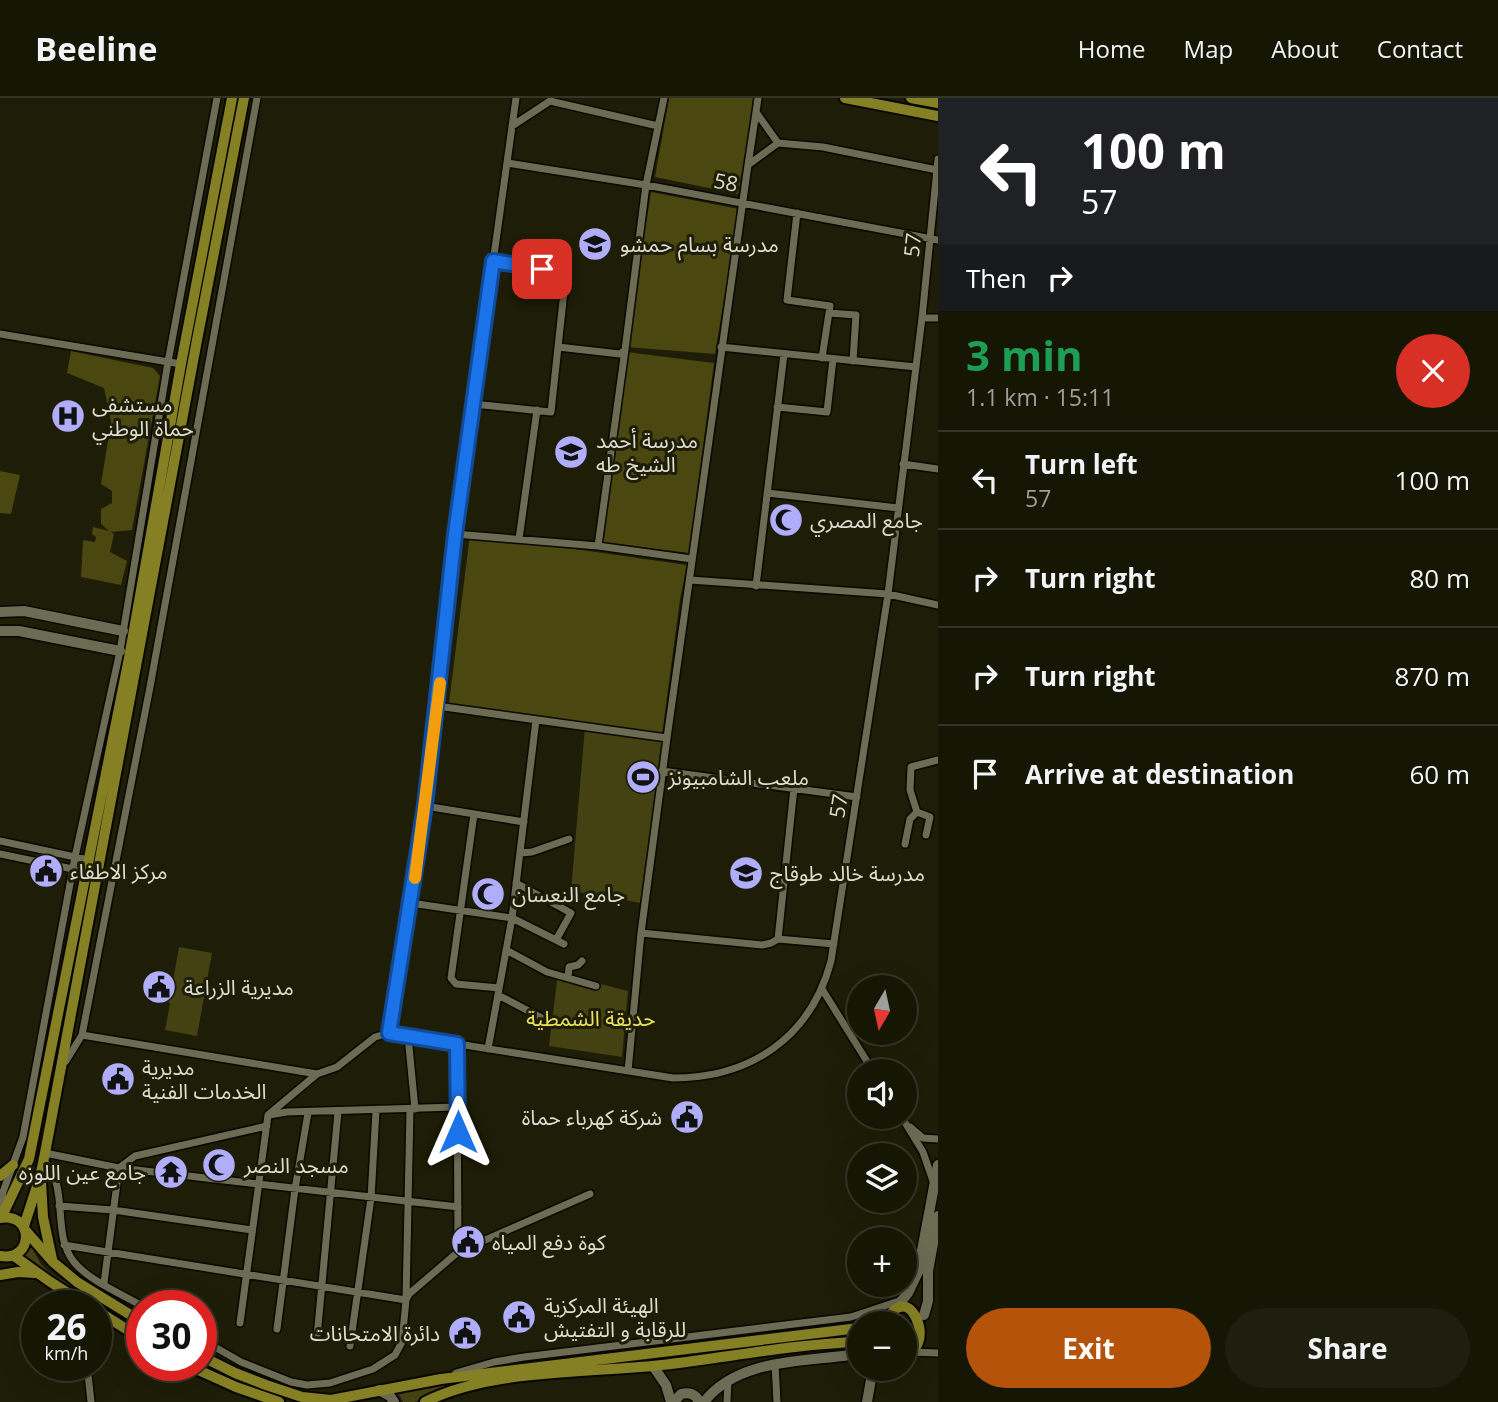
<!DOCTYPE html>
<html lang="en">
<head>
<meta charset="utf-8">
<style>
  body { margin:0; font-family:"Open Sans","Noto Sans Arabic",sans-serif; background:#1f1f0f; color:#f1f3f6; height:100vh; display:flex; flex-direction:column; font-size:26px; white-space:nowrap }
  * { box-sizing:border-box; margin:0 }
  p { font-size:23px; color:#9e9f9a }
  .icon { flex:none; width:38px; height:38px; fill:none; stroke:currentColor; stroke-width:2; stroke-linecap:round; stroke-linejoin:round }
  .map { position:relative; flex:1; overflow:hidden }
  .panel { display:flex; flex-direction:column; background:#161605; width:560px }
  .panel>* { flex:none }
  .banner { background:#202124; color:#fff; overflow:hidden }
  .needle { width:46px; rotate:189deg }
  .buttons { position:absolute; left:847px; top:877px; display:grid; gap:14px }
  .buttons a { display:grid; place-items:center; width:70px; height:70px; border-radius:50%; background:#161605; box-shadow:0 7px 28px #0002,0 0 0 2px #353527; font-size:35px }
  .speed { position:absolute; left:21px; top:1192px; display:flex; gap:14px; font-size:35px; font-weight:700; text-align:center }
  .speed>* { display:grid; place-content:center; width:91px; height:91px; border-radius:50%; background:#161605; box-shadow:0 7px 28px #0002,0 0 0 2px #353527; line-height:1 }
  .speed small { font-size:18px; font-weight:400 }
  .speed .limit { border:10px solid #d22; background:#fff; color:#111 }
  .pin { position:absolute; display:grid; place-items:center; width:60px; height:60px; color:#fff; margin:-30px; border-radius:14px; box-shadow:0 4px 10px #0006 }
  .me { position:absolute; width:77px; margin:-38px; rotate:0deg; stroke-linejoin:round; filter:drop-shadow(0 0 5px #0008) }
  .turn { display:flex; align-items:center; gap:24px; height:147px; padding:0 28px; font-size:32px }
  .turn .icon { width:91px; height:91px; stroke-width:2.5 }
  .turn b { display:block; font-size:49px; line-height:60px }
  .then { display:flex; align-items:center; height:66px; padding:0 28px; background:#0003; gap:14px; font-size:26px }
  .round { display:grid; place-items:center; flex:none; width:74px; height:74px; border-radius:37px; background:#1f1f0f }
  .head { display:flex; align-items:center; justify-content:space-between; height:119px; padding:0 28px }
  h1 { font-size:42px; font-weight:700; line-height:52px; color:#1e9e55 }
  .button { display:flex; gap:14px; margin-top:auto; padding:14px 28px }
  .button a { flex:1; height:80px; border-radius:42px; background:#b45309; color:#fff; font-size:28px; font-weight:700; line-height:80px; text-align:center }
  .button a+a { background:#1f1f0f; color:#f1f3f6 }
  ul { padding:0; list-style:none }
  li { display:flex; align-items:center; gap:21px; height:98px; padding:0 28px; border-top:2px solid #353527 }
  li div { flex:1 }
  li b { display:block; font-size:26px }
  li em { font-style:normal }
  header { display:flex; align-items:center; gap:42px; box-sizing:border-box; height:98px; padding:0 35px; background:#161605; border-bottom:2px solid #353527 }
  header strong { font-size:33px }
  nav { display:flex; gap:38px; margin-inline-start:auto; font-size:24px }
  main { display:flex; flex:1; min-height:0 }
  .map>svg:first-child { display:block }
</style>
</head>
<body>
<header>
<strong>Beeline</strong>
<nav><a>Home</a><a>Map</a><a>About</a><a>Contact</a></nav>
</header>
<main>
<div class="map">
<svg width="938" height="1304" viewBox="0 0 938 1304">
  <rect width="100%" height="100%" fill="#1e1d07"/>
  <path fill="#444112" d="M585 629 663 642 641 805 571 793Z
    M179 849 212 855 197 938 165 932 170 906 163 895V889L173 883Z
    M558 875 628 893 622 959 549 948Z
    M29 1150H32L41 1166 49 1174 142 1232V1235L22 1160Z
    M494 1278 460 1284 415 1304H403L397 1293 460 1281Z"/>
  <path fill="#4b4710" d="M669 0H755L738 96 655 79Z
    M651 94 739 111 715 256 626 249Z
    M71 253 153 270 160 278 132 432 111 434 114 436 110 454 127 463 121 487 81 479 83 442 95 444 96 439 92 436 93 429 109 433 101 426V411L112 405V393L101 386 111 324 104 290 67 275Z
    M626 254 714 265 689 455 599 444Z
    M0 373 20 377 11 416 0 415Z
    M470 436 687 467 680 501 662 637 449 605Z"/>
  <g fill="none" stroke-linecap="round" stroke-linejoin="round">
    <g stroke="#080700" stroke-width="10">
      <path id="street" d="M758 0 756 14 778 45
        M512 28 550 3 658 28
        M507 65 646 87 938 142
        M748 67 756 14
        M797 115 787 202 830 208 822 260
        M829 215 856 217 853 263
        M922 220H938
        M0 236 181 266
        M558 249 620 256 625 252 598 448
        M721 249 916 269
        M625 252 646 87 664 0
        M473 306 551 314 566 175 493 163
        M777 309 827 314 833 261
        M903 366 938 371
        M767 395 898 410
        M455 436 598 448 692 461
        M519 441 537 312
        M690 482 888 496 938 507
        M756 488 784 256
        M437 608 667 640
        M662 673 857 699
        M425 708 524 724
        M474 716 451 880 456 886 499 890
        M926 737 930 719 917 714 910 692 911 669 938 662
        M0 743 89 762
        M905 746 910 721 917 714
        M520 755 532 754 569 741
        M0 756 87 774
        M516 785 571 815 556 842 564 846
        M411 805 512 820 556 842
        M641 835 762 847 771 845 778 841 794 690
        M778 841 834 846
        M506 852 547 874 596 888
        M568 880 569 869 578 867 582 863
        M822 891 873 973
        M498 897 544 921
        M389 935 425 708 455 436 516 0
        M82 937 317 976
        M408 938 415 1011
        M457 946 458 1154
        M488 951 512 820 536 622
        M66 963 82 937 150 589 257 0
        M628 973 641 835 667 640 748 67 778 45 823 49 937 72
        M269 1017 287 1014 457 1009
        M901 1018 923 1054 933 1083
        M910 1029 923 1040 938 1041
        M45 1055 119 1070 458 1109
        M44 1063C70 1089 51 1136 74 1164 88 1182 122 1196 142 1208
        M59 1108 113 1112 252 1132
        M1 1115 3 1094 23 1039 75 759 120 553 168 264 217 0
        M64 1147 406 1202 410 1011
        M104 1185 119 1070 135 1058 267 1028
        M240 1225 268 1017 317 976 337 969 375 939 389 935 673 980C751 980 811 939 831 863L888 496 922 220 938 61
        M277 1231 295 1091 308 1015
        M317 1239 338 1014
        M201 1241 241 1264 291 1284 307 1287 330 1285 373 1271 395 1257 402 1244 406 1202 409 1196 458 1154 590 1096
        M350 1248 371 1100 376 1013
        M909 1254 938 1255
        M775 1266 777 1304
        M87 1267 91 1304
        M456 1275 494 1264 524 1259 851 1219 902 1202
        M727 1304 728 1283"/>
    </g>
    <g stroke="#080700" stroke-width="13">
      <path id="secondary" d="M0 514 24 513 123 533
        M0 533H19L120 553
        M894 1212 908 1195 918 1174 938 1067
        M924 1217 928 1203V1173L938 1118
        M653 1268 666 1287 671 1304
        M379 1292 390 1298 394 1304
        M674 1304 681 1296C689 1294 696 1296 699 1304
        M704 1304C737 1261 802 1264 850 1257L859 1253
        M867 1304 873 1270"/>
    </g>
    <g stroke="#080700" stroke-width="14">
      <path id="primary" d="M845 0 938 18
        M911 0 938 5
        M0 1078 13 1067
        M41 1084 43 1119 52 1161
        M0 1120C35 1114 34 1164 0 1158
        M1 1120 29 1061 129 560 181 266 232 0
        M24 1128 40 1079 45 1055 197 242 244 0
        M26 1133 53 1164 77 1184 142 1224
        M14 1158 49 1183 88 1208
        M0 1177 18 1174 35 1175
        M96 1212 142 1241
        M873 1225 891 1216
        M886 1225C908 1176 938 1251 905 1254
        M201 1258 235 1275 266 1287 302 1299 331 1302 441 1281 859 1230
        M187 1267 236 1289 279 1304
        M425 1304C488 1272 581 1275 652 1268 721 1261 790 1246 859 1244"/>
    </g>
    <use href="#street" stroke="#6c6b53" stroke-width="7"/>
    <use href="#secondary" stroke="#6c6b53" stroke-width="10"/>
    <use href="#primary" stroke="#868025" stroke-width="10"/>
  </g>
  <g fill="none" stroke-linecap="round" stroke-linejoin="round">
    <g stroke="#114b97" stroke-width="18">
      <path id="route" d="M458 1034 457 946 389 935 425 708 455 436 493 163 542 171"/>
    </g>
    <use href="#route" stroke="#1a73e8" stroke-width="12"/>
    <path stroke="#f59e0b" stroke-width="12" d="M415 780 440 585"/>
  </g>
  <defs>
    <g id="school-disc" transform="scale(1.75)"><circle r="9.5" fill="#b0aefa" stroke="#1e1d07"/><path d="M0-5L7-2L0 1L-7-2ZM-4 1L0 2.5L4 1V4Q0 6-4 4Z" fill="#111"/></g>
    <g id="hospital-disc" transform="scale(1.75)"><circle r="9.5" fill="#b0aefa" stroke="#1e1d07"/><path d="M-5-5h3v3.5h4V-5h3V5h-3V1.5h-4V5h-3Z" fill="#111"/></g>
    <g id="mosque-disc" transform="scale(1.75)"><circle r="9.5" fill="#b0aefa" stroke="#1e1d07"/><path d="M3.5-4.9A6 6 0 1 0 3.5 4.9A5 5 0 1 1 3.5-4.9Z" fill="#111"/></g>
    <g id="stadium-disc" transform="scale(1.75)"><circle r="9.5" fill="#b0aefa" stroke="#1e1d07"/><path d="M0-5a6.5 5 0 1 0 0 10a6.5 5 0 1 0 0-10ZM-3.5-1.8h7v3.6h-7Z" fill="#111"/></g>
    <g id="civic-disc" transform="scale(1.75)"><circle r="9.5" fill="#b0aefa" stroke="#1e1d07"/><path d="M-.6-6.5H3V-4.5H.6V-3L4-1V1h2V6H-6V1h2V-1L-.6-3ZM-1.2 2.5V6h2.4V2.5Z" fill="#111"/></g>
    <g id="temple-disc" transform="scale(1.75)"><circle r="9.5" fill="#b0aefa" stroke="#1e1d07"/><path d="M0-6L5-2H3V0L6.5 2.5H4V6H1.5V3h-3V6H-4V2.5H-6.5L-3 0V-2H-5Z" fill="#111"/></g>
  </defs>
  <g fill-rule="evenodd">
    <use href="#school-disc" x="595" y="146"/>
    <use href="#hospital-disc" x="68" y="318"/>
    <use href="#school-disc" x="571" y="354"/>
    <use href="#mosque-disc" x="786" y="422"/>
    <use href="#stadium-disc" x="643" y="679"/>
    <use href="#civic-disc" x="46" y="773"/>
    <use href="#school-disc" x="746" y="775"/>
    <use href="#mosque-disc" x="488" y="796"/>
    <use href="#civic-disc" x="159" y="889"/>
    <use href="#civic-disc" x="118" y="981"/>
    <use href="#civic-disc" x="687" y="1019"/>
    <use href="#mosque-disc" x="219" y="1067"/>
    <use href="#temple-disc" x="171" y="1074"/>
    <use href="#civic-disc" x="468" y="1144"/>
    <use href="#civic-disc" x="519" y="1219"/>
    <use href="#civic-disc" x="465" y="1235"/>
  </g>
  <g text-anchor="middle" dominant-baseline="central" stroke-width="6" stroke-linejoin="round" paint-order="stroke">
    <g font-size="21" fill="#ddddcf" stroke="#1e1d07">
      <text transform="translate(726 84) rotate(11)">58</text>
      <text transform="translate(912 147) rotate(-84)">57</text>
      <text transform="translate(838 708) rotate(-81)">57</text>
    </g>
    <g font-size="21" fill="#ddddcf" stroke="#1e1d07" text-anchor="start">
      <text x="620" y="146">مدرسة بسام حمشو</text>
      <text x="92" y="306">مستشفى<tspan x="92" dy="24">حماة الوطني</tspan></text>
      <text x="596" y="342">مدرسة أحمد<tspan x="596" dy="24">الشيخ طه</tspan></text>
      <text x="810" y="422">جامع المصري</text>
      <text x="668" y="679">ملعب الشامبيونز</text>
      <text x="70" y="773">مركز الاطفاء</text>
      <text x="770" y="775">مدرسة خالد طوقاج</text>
      <text x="512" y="796">جامع النعسان</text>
      <text x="184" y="889">مديرية الزراعة</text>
      <text x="142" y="969">مديرية<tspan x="142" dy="24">الخدمات الفنية</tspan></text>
      <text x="662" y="1019" text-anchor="end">شركة كهرباء حماة</text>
      <text x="244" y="1067">مسجد النصر</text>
      <text x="146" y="1074" text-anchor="end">جامع عين اللوزه</text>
      <text x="492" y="1144">كوة دفع المياه</text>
      <text x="544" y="1207">الهيئة المركزية<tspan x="544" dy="24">للرقابة و التفتيش</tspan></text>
      <text x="440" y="1235" text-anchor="end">دائرة الامتحانات</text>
    </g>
    <g font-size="21" fill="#ebe15c" stroke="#1e1d07">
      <text x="591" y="920">حديقة الشمطية</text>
    </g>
  </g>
</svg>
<div class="buttons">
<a><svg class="needle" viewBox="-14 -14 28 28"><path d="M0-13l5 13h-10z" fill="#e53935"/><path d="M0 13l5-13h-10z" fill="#9e9f9a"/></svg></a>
<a><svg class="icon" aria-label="sound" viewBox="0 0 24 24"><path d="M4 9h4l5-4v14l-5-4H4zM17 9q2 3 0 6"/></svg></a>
<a><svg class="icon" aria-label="layers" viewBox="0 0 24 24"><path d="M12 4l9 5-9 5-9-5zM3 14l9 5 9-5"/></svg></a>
<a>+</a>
<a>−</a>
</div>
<div class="speed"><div>26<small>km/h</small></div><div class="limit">30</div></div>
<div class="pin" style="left:542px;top:171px;background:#d93025"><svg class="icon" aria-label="arrive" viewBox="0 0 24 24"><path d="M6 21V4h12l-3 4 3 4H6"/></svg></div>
<svg class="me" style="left:458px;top:1034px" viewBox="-20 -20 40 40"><path d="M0-17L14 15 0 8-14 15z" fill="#1a73e8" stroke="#fff" stroke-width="4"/></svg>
</div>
<section class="panel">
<div class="banner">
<div class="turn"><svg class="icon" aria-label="left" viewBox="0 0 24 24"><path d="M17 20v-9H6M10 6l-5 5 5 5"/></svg><div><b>100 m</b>57</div></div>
<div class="then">Then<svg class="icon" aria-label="right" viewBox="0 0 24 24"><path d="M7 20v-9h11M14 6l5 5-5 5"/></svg></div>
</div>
<div class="head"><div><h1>3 min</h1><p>1.1 km · 15:11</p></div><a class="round" style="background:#d93025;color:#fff"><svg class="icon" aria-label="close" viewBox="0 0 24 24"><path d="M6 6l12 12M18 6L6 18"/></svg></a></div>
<ul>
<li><svg class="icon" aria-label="left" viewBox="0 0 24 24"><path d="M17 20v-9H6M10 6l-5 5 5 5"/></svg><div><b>Turn left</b><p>57</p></div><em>100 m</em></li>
<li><svg class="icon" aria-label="right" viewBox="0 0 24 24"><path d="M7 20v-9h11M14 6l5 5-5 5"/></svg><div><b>Turn right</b></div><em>80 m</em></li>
<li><svg class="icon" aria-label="right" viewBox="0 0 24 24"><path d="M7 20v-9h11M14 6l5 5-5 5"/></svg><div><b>Turn right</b></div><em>870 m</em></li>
<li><svg class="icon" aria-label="arrive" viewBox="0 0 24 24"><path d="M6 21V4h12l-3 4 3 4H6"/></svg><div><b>Arrive at destination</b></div><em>60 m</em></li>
</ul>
<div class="button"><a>Exit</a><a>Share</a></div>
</section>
</main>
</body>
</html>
